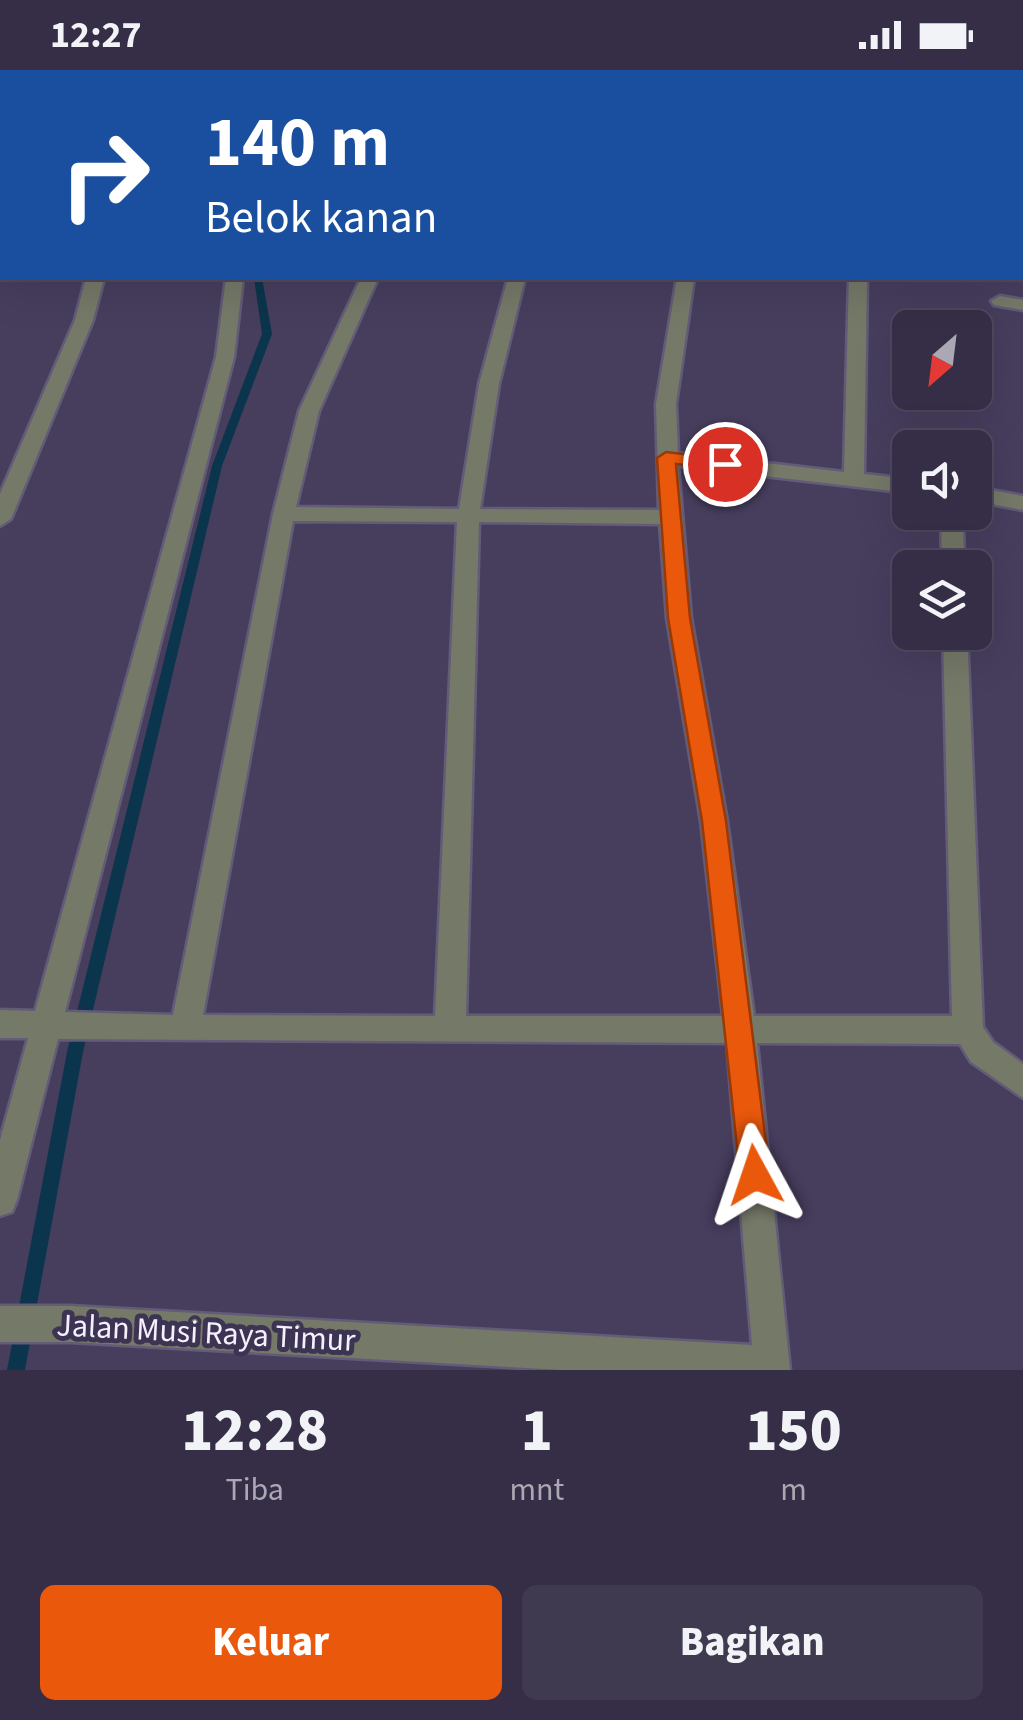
<!DOCTYPE html>
<html lang="id">
<head>
<meta charset="utf-8">
<style>
  body { margin:0; font-family:"Source Sans 3",sans-serif; background:#403a51; color:#f1f3f6; height:100vh; display:flex; flex-direction:column; font-size:38px; white-space:nowrap }
  * { box-sizing:border-box; margin:0 }
  p { font-size:32px; color:#aaa8b3 }
  .icon { flex:none; width:55px; height:55px; fill:none; stroke:currentColor; stroke-width:2; stroke-linecap:round; stroke-linejoin:round }
  .map { position:relative; height:1300px; overflow:hidden }
  .side { display:flex; flex-direction:column; background:#352e46; flex:1 }
  .side>* { flex:none }
  .hud { position:absolute; left:0px; top:0px; width:1025px; height:210px; box-shadow:0 10px 40px #0002,0 0 0 2px #4f4a5f; background:#1a4fa0; color:#fff; overflow:hidden }
  .needle { width:65px; rotate:208deg }
  .controls { position:absolute; left:892px; top:240px; display:grid; gap:20px }
  .controls a { display:grid; place-items:center; width:100px; height:100px; border-radius:15px; background:#352e46; box-shadow:0 10px 40px #0002,0 0 0 2px #4f4a5f; font-size:50px }
  .pin { position:absolute; display:grid; place-items:center; width:85px; height:85px; color:#fff; margin:-42px; border:5px solid #fff; border-radius:50%; box-shadow:0 2px 10px #0007 }
  .me { position:absolute; width:110px; margin:-55px; rotate:355deg; stroke-linejoin:round; filter:drop-shadow(0 0 8px #0008) }
  .turn { display:flex; align-items:center; gap:35px; height:210px; padding:0 40px; font-size:45px }
  .turn .icon { width:130px; height:130px; stroke-width:2.5 }
  .turn b { display:block; font-size:70px; line-height:85px }
  .eta { display:flex; justify-content:space-evenly; align-items:center; height:170px; text-align:center }
  .eta b { font-size:60px; font-weight:800; line-height:70px }
  .cta { display:flex; gap:20px; margin-top:auto; padding:20px 40px }
  .cta a { flex:1; height:115px; border-radius:15px; background:#ea580c; color:#fff; font-size:40px; font-weight:800; line-height:115px; text-align:center }
  .cta a+a { background:#403a51; color:#f1f3f6 }
  .status { display:flex; justify-content:space-between; align-items:center; height:70px; padding:0 50px; background:#352e46; direction:ltr }
  .status svg { height:28px; fill:currentColor }
  .map>svg:first-child { display:block }
</style>
</head>
<body>
<div class="status"><b>12:27</b><svg viewBox="0 0 49 12"><path d="M0 12V9h3v3zM5 12V6h3v6zM10 12V3h3v9zM15 12V0h3v12zM26 1h20v11H26zM47 4h2v5h-2z"/></svg></div>
<div class="map">
<svg width="1023" height="1300" viewBox="0 0 1023 1300">
  <rect width="100%" height="100%" fill="#473e5e"/>
  <g fill="none" stroke-linecap="round" stroke-linejoin="round">
    <path fill="#0b354c" fill-rule="evenodd" d="M256 0H262V2H256Z
      M254 208H262L272 264 222 396 83 982 25 1300H7L67 982 212 396 262 264Z"/>
    <g stroke="#635b77" stroke-width="5">
      <path id="minor" d="M23 0H37V2H23Z
        M239 0H253V2H239Z
        M334 0H381L382 2H336Z
        M1022 52H1023V60H1022Z
        M2 108V128L0 129V109Z
        M1022 145H1023V156H1022Z
        M0 148H2V158H0Z
        M86 208H104L93 250 11 449 0 456V424L75 250Z
        M226 208H243L234 287 65 942 173 945 273 444 299 341 361 208H378L319 341 296 437 459 439 479 314 508 208H525L499 314 480 439 659 440 656 334 677 208H694L676 334 678 383 844 402 849 208H867L864 404 910 409V423L678 396 691 548 727 751 754 946H952L943 562H967L983 957 993 972 1023 994V1028L971 992 960 974 757 973 790 1300H562L71 1272H0V1236H71L752 1275 727 973 58 969 17 1130 12 1142 0 1146V1070L28 968H0V940L35 941 216 287ZM293 451 457 452 435 946 203 945ZM479 452 660 454 667 548 701 751 723 946H466Z
        M1000 226 1023 230V240L994 235 991 231Z
        M975 417 1023 426V440L975 431Z
        M941 442H963L964 498H942Z"/>
    </g>
    <use href="#minor" fill="#757968" fill-rule="evenodd"/>
  </g>
  <path fill="#ea580c" stroke="#983908" stroke-width="2.5" d="M666 382 725 389 735 394 725 400 676 394 690 548 726 751 770 1105 766 1115 755 1120 744 1115 740 1105 702 751 668 548 657 388Z"/>
  <g text-anchor="middle" dominant-baseline="central" stroke-width="10" stroke-linejoin="round" paint-order="stroke">
    <g font-size="32" fill="#f4f1fd" stroke="#3d3353">
      <text transform="translate(206 1263) rotate(3)">Jalan Musi Raya Timur</text>
    </g>
  </g>
</svg>
<div class="controls">
<a><svg class="needle" viewBox="-14 -14 28 28"><path d="M0-13l5 13h-10z" fill="#e53935"/><path d="M0 13l5-13h-10z" fill="#aaa8b3"/></svg></a>
<a><svg class="icon" aria-label="sound" viewBox="0 0 24 24"><path d="M4 9h4l5-4v14l-5-4H4zM17 9q2 3 0 6"/></svg></a>
<a><svg class="icon" aria-label="layers" viewBox="0 0 24 24"><path d="M12 4l9 5-9 5-9-5zM3 14l9 5 9-5"/></svg></a>
</div>
<div class="pin" style="left:725px;top:394px;background:#d93025"><svg class="icon" aria-label="arrive" viewBox="0 0 24 24"><path d="M6 21V4h12l-3 4 3 4H6"/></svg></div>
<svg class="me" style="left:755px;top:1105px" viewBox="-20 -20 40 40"><path d="M0-17L14 15 0 8-14 15z" fill="#ea580c" stroke="#fff" stroke-width="4"/></svg>
<div class="hud">
<div class="turn"><svg class="icon" aria-label="right" viewBox="0 0 24 24"><path d="M7 20v-9h11M14 6l5 5-5 5"/></svg><div><b>140 m</b>Belok kanan</div></div>
</div>
</div>
<section class="side">
<div class="eta">
<div><b>12:28</b><p>Tiba</p></div>
<div><b>1</b><p>mnt</p></div>
<div><b>150</b><p>m</p></div>
</div>
<div class="cta"><a>Keluar</a><a>Bagikan</a></div>
</section>
</body>
</html>
